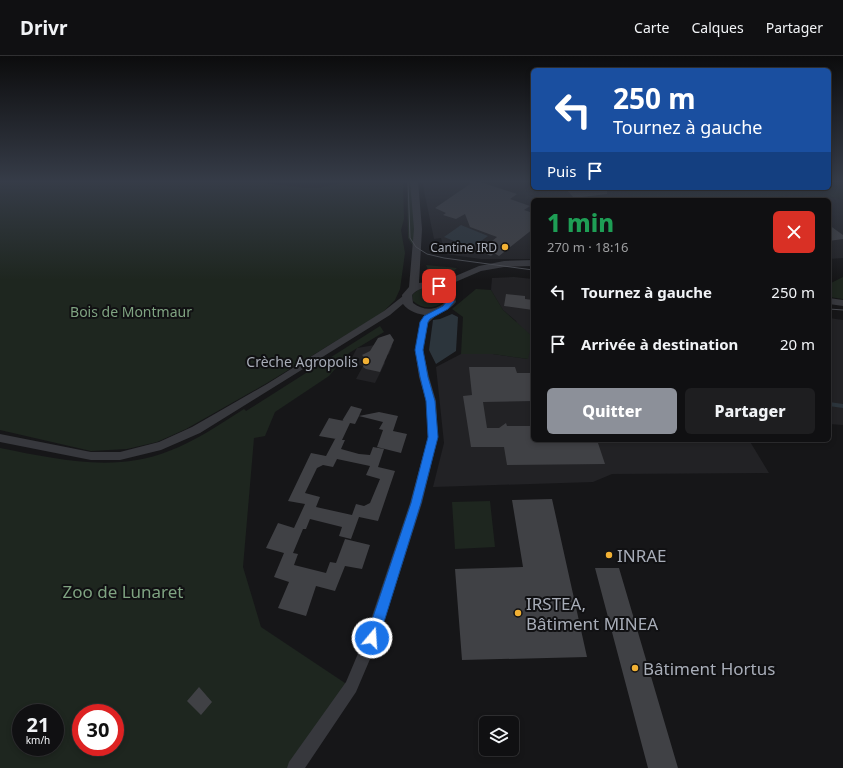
<!DOCTYPE html>
<html lang="fr">
<head>
<meta charset="utf-8">
<style>
  body { margin:0; font-family:"Noto Sans",sans-serif; background:#1e1e20; color:#f1f3f6; height:100vh; display:flex; flex-direction:column; font-size:15px; white-space:nowrap }
  * { box-sizing:border-box; margin:0 }
  p { font-size:13px; color:#9c9d9f }
  .icon { flex:none; width:22px; height:22px; fill:none; stroke:currentColor; stroke-width:2; stroke-linecap:round; stroke-linejoin:round }
  .map { position:relative; flex:1; overflow:hidden }
  .panel { position:absolute; left:531px; top:142px; width:300px; height:244px; display:flex; flex-direction:column; background:#101012; border-radius:6px; box-shadow:0 2px 6px #0003,0 0 0 1px #303032 }
  .panel>* { flex:none }
  .guide { position:absolute; left:531px; top:12px; width:300px; height:122px; border-radius:6px; box-shadow:0 2px 6px #0003,0 0 0 1px #303032; background:#1a4fa0; color:#fff; overflow:hidden }
  .fabs { position:absolute; left:479px; top:660px; display:grid; gap:8px }
  .fabs a { display:grid; place-items:center; width:40px; height:40px; border-radius:6px; background:#101012; box-shadow:0 2px 6px #0003,0 0 0 1px #303032; font-size:20px }
  .speed { position:absolute; left:12px; top:648px; display:flex; gap:8px; font-size:20px; font-weight:700; text-align:center }
  .speed>* { display:grid; place-content:center; width:52px; height:52px; border-radius:50%; background:#101012; box-shadow:0 2px 6px #0003,0 0 0 1px #303032; line-height:1 }
  .speed small { font-size:10px; font-weight:400 }
  .speed .limit { border:6px solid #d22; background:#fff; color:#111 }
  .pin { position:absolute; display:grid; place-items:center; width:34px; height:34px; color:#fff; margin:-17px; border-radius:8px; box-shadow:0 2px 6px #0006 }
  .me { position:absolute; width:44px; margin:-22px; rotate:18deg; stroke-linejoin:round; filter:drop-shadow(0 0 3px #0008) }
  .turn { display:flex; align-items:center; gap:14px; height:84px; padding:0 16px; font-size:18px }
  .turn .icon { width:52px; height:52px; stroke-width:2.5 }
  .turn b { display:block; font-size:28px; line-height:34px }
  .then { display:flex; align-items:center; height:38px; padding:0 16px; background:#0003; gap:8px; font-size:15px }
  .round { display:grid; place-items:center; flex:none; width:42px; height:42px; border-radius:6px; background:#1e1e20 }
  .summary { display:flex; align-items:center; justify-content:space-between; height:68px; padding:0 16px }
  h1 { font-size:24px; font-weight:800; line-height:30px; color:#1e9e55 }
  .action { display:flex; gap:8px; margin-top:auto; padding:8px 16px }
  .action a { flex:1; height:46px; border-radius:6px; background:#8c9099; color:#fff; font-size:16px; font-weight:800; line-height:46px; text-align:center }
  .action a+a { background:#1e1e20; color:#f1f3f6 }
  ul { padding:0; list-style:none }
  li { display:flex; align-items:center; gap:12px; height:52px; padding:0 16px }
  li div { flex:1 }
  li b { display:block; font-size:15px }
  li em { font-style:normal }
  header { display:flex; align-items:center; gap:24px; box-sizing:border-box; height:56px; padding:0 20px; background:#101012; border-bottom:1px solid #303032 }
  header strong { font-size:19px }
  nav { display:flex; gap:22px; margin-inline-start:auto; font-size:14px }
  .map>svg:first-child { display:block }
</style>
</head>
<body>
<header>
<strong>Drivr</strong>
<nav><a>Carte</a><a>Calques</a><a>Partager</a></nav>
</header>
<div class="map">
<svg width="843" height="712" viewBox="0 0 843 712">
  <rect width="100%" height="100%" fill="#161618"/>
  <path fill="#222225" d="M422 125H533V132H619L623 133 636 144H533V203H481L445 198 441 182 434 183Z
    M790 139 837 142 843 144V202L829 203V144H761Z
    M514 221 533 223V384H749L769 417 612 418 593 426 433 431 444 387 436 311 461 298H493L528 303 516 265 503 254 491 234 492 222Z
    M829 262 843 264V369L829 368Z
    M381 288 392 290 389 298 385 300 387 302 383 304 385 307 375 327 356 323 363 310 349 307 357 292Z"/>
  <path fill="#1e261f" fill-rule="evenodd" d="M0 125H247L297 131 319 132 350 125H403L404 163 401 174 405 197 400 233 395 244 382 257 267 327 186 373 157 386 127 393 91 395 0 374Z
    M407 125H413L415 193 408 182Z
    M829 125H843V144L837 142 790 139 760 144H636L623 133 619 132H829Z
    M426 209 457 212C448 220 441 225 430 218Z
    M843 221V243L830 241 831 227Z
    M427 231 441 235 444 241 442 247C433 253 422 253 413 245L412 239 418 234Z
    M476 233 491 234 503 254 533 281 528 303 493 298H461L463 261 452 253Z
    M380 270 384 276 349 297 329 320 275 356 265 380 254 382 243 511 261 571 351 631 295 712H0V392C56 403 114 417 169 395 196 385 220 368 244 353L246 355ZM21 657H55V691H21ZM81 657H115V691H81Z
    M490 445 495 491 455 493 452 446Z"/>
  <path fill="#2c353c" d="M461 169 488 180 471 192 444 181Z
    M452 258 458 261 456 295 436 308 429 294 433 264 440 263Z"/>
  <g fill="none" stroke-linecap="round" stroke-linejoin="round">
    <path stroke="#2c353c" stroke-width="4" d="M829 348 843 350"/>
  </g>
  <path fill="#404145" fill-rule="evenodd" d="M468 125H477L517 138 510 143 530 150 524 154 533 157V173L499 200 494 197 491 200 480 195 497 181 470 171 465 158 456 163 443 159 446 157 435 152 470 128Z
    M565 132H607V138L574 142Z
    M829 169 843 179V183L829 185Z
    M506 238 525 240V243L533 244V254L504 250Z
    M390 278 394 284 380 316 366 313 363 311 366 303 362 299 370 295 378 282Z
    M469 311H515L517 317H533V345L483 346 487 372H499L506 367 507 370H533V384H597L605 408 507 409 504 391H471L463 340 472 339Z
    M351 350 362 353 359 360 379 356 398 360 393 375 407 378 401 397 377 391 383 374 379 373 383 366 359 360 355 368 350 367 342 384H345L341 393 359 398 370 399 373 391 384 393 378 411 395 415 378 465 359 461 351 483 339 480 342 471 310 463 306 473H303L293 497 298 498 294 509 326 517 330 506 336 507 345 483 370 489 362 513 345 510 335 535 316 530 306 560 278 552 289 526 274 521 284 497 266 492 278 467 294 472 305 448 288 445 311 397 326 400 335 383H336L319 380 329 362 344 365H342ZM337 403 370 410 366 419 380 423 370 447 364 450 356 448 352 459 316 451 320 441 305 437 317 412 323 409 333 411Z
    M552 443 587 601 462 604 455 513 523 511 512 444Z
    M595 512H619L678 712H648Z
    M199 631 212 646 201 659 187 645Z"/>
  <g fill="none" stroke-linecap="round" stroke-linejoin="round">
    <path fill="#37383d" fill-rule="evenodd" d="M403 240H406L410 242 390 259 200 377 161 394 120 404H91L0 386V378L91 396H120L159 386 192 371 267 328 384 255Z
      M437 252 441 255 428 267 423 294 429 321 436 345 438 381 422 447 379 582 356 636 305 712H287L289 706 346 626 365 581 410 447 428 381 426 345 419 321 415 294 420 266 427 257Z"/>
    <path fill="#37383d" fill-rule="evenodd" d="M410 125H418L422 173 419 227 434 225 439 227 479 210 504 205 533 204V210L504 211 481 215 446 230 454 236 456 246C444 262 416 264 403 248L402 239 409 231 414 173ZM433 231 445 237 446 245C437 255 423 255 413 247L412 239C418 232 424 232 433 231Z
      M829 242 843 244V250L829 248Z"/>
    <path stroke="#4a4c52" stroke-width="1" d="M408 125 410 182 416 191 427 198 444 202 533 214
      M829 253 843 254"/>
  </g>
  <linearGradient id="sky" x2="0" y2="1"><stop stop-color="#0c0c0d"/><stop offset="0.56" stop-color="#363c48"/><stop offset="1" stop-color="#363c48" stop-opacity="0"/></linearGradient>
  <rect width="843" height="224" fill="url(#sky)"/>
  <path fill="#1a73e8" stroke="#114b97" d="M439 227 452 234 454 246 448 253 430 263 428 266 423 294 428 321 435 345 438 381 421 447 379 582 377 587 372 589 368 587 366 582 411 447 428 381 426 345 420 321 415 294 420 266 424 260 443 250 447 245 446 237 436 230Z"/>
  <g fill="#f2b134" stroke="#111113" stroke-width="1.5">
    <circle cx="505" cy="191" r="4"/>
    <circle cx="366" cy="305" r="4"/>
    <circle cx="609" cy="499" r="4"/>
    <circle cx="518" cy="557" r="4"/>
    <circle cx="635" cy="612" r="4"/>
  </g>
  <g text-anchor="middle" dominant-baseline="central" stroke-width="4" stroke-linejoin="round" paint-order="stroke">
    <g font-size="12" fill="#a8adb8" stroke="#111113" text-anchor="end">
      <text x="497" y="191">Cantine IRD</text>
    </g>
    <g font-size="14" fill="#7fa381" stroke="#111113">
      <text x="131" y="255">Bois de Montmaur</text>
    </g>
    <g font-size="14" fill="#a8adb8" stroke="#111113" text-anchor="end">
      <text x="358" y="305">Crèche Agropolis</text>
    </g>
    <g font-size="17" fill="#a8adb8" stroke="#111113" text-anchor="start">
      <text x="617" y="499">INRAE</text>
      <text x="526" y="547">IRSTEA,<tspan x="526" dy="20">Bâtiment MINEA</tspan></text>
      <text x="643" y="612">Bâtiment Hortus</text>
    </g>
    <g font-size="17" fill="#7fa381" stroke="#111113">
      <text x="123" y="535">Zoo de Lunaret</text>
    </g>
  </g>
</svg>
<div class="fabs">
<a><svg class="icon" aria-label="layers" viewBox="0 0 24 24"><path d="M12 4l9 5-9 5-9-5zM3 14l9 5 9-5"/></svg></a>
</div>
<div class="speed"><div>21<small>km/h</small></div><div class="limit">30</div></div>
<div class="pin" style="left:439px;top:230px;background:#d93025"><svg class="icon" aria-label="arrive" viewBox="0 0 24 24"><path d="M6 21V4h12l-3 4 3 4H6"/></svg></div>
<svg class="me" style="left:372px;top:582px" viewBox="-20 -20 40 40"><circle r="17" fill="#1a73e8" stroke="#fff" stroke-width="3"/><path d="M0-11L8 9 0 5-8 9z" fill="#fff"/></svg>
<div class="guide">
<div class="turn"><svg class="icon" aria-label="left" viewBox="0 0 24 24"><path d="M17 20v-9H6M10 6l-5 5 5 5"/></svg><div><b>250 m</b>Tournez à gauche</div></div>
<div class="then">Puis<svg class="icon" aria-label="arrive" viewBox="0 0 24 24"><path d="M6 21V4h12l-3 4 3 4H6"/></svg></div>
</div>
<section class="panel">
<div class="summary"><div><h1>1 min</h1><p>270 m · 18:16</p></div><a class="round" style="background:#d93025;color:#fff"><svg class="icon" aria-label="close" viewBox="0 0 24 24"><path d="M6 6l12 12M18 6L6 18"/></svg></a></div>
<ul>
<li><svg class="icon" aria-label="left" viewBox="0 0 24 24"><path d="M17 20v-9H6M10 6l-5 5 5 5"/></svg><div><b>Tournez à gauche</b></div><em>250 m</em></li>
<li><svg class="icon" aria-label="arrive" viewBox="0 0 24 24"><path d="M6 21V4h12l-3 4 3 4H6"/></svg><div><b>Arrivée à destination</b></div><em>20 m</em></li>
</ul>
<div class="action"><a>Quitter</a><a>Partager</a></div>
</section>
</div>
</body>
</html>
